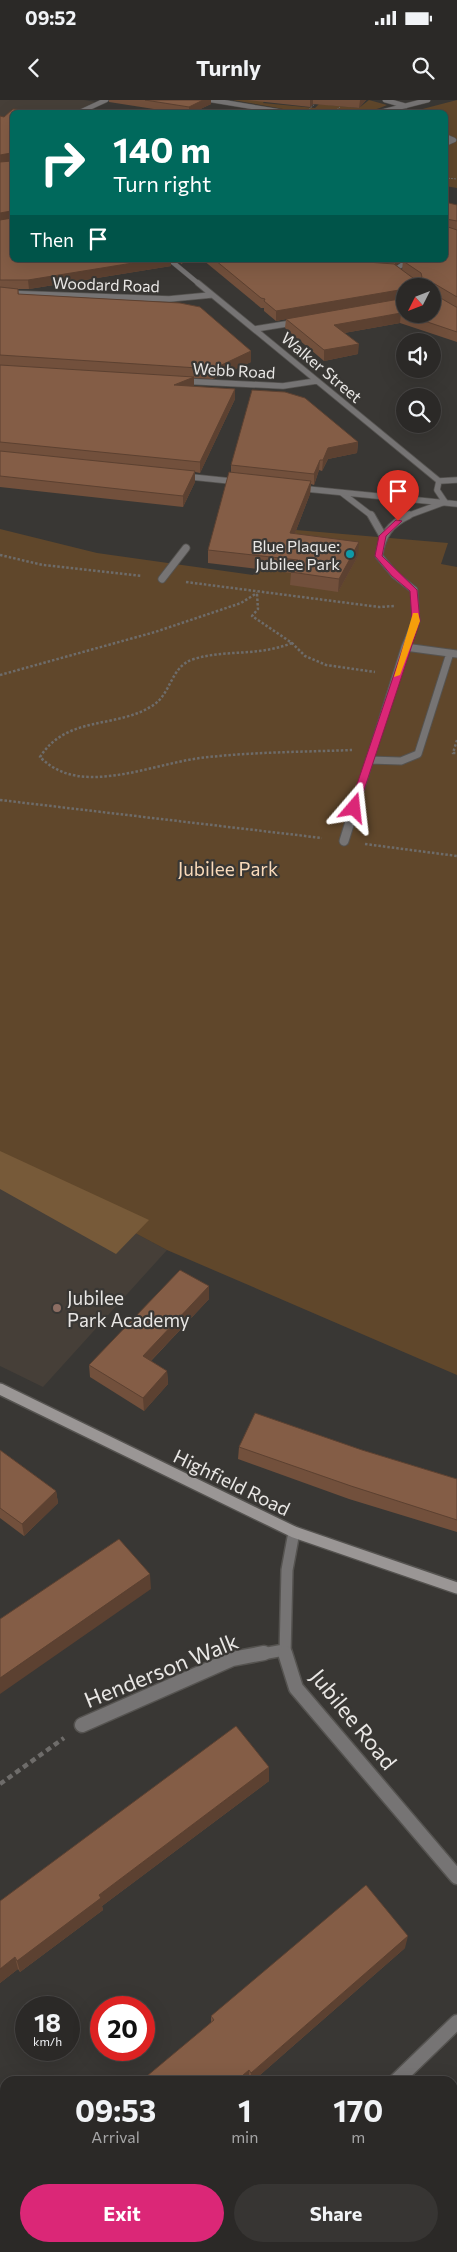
<!DOCTYPE html>
<html lang="en">
<head>
<meta charset="utf-8">
<style>
  body { margin:0; font-family:Commissioner,sans-serif; background:#373533; color:#f1f3f6; height:100vh; display:flex; flex-direction:column; font-size:19px; white-space:nowrap }
  * { box-sizing:border-box; margin:0 }
  p { font-size:16px; color:#a6a6a7 }
  .icon { flex:none; width:28px; height:28px; fill:none; stroke:currentColor; stroke-width:2; stroke-linecap:round; stroke-linejoin:round }
  .map { position:relative; flex:1; overflow:hidden }
  .panel { position:absolute; left:0px; top:1976px; width:458px; height:176px; display:flex; flex-direction:column; background:#2b2927; border-radius:15px 15px 0 0; box-shadow:0 5px 20px #0002,0 0 0 1px #474544 }
  .panel>* { flex:none }
  .banner { position:absolute; left:10px; top:10px; width:438px; height:152px; border-radius:8px; box-shadow:0 5px 20px #0002,0 0 0 1px #474544; background:#00695c; color:#fff; overflow:hidden }
  .needle { width:32px; rotate:228deg }
  .tools { position:absolute; left:396px; top:178px; display:grid; gap:10px }
  .tools a { display:grid; place-items:center; width:45px; height:45px; border-radius:50%; background:#2b2927; box-shadow:0 5px 20px #0002,0 0 0 1px #474544; font-size:25px }
  .speed { position:absolute; left:15px; top:1896px; display:flex; gap:10px; font-size:25px; font-weight:700; text-align:center }
  .speed>* { display:grid; place-content:center; width:65px; height:65px; border-radius:50%; background:#2b2927; box-shadow:0 5px 20px #0002,0 0 0 1px #474544; line-height:1 }
  .speed small { font-size:12px; font-weight:400 }
  .speed .limit { border:8px solid #d22; background:#fff; color:#111 }
  .pin { position:absolute; display:grid; place-items:center; width:42px; height:42px; color:#fff; margin:-51px -21px; border-radius:50% 50% 50% 0; rotate:-45deg; box-shadow:0 0 5px #0007 }
  .pin .icon { rotate:45deg }
  .me { position:absolute; width:55px; margin:-28px; rotate:17deg; stroke-linejoin:round; filter:drop-shadow(0 0 4px #0008) }
  .turn { display:flex; align-items:center; gap:18px; height:105px; padding:0 20px; font-size:22px }
  .turn .icon { width:65px; height:65px; stroke-width:2.5 }
  .turn b { display:block; font-size:35px; line-height:42px }
  .then { display:flex; align-items:center; height:48px; padding:0 20px; background:#0003; gap:10px; font-size:19px }
  .eta { display:flex; justify-content:space-evenly; align-items:center; height:85px; text-align:center }
  .eta b { font-size:30px; font-weight:700; line-height:35px }
  .cta { display:flex; gap:10px; margin-top:auto; padding:10px 20px }
  .cta a { flex:1; height:58px; border-radius:30px; background:#db2777; color:#fff; font-size:20px; font-weight:700; line-height:58px; text-align:center }
  .cta a+a { background:#373533; color:#f1f3f6 }
  .status { display:flex; justify-content:space-between; align-items:center; height:35px; padding:0 25px; background:#2b2927; direction:ltr }
  .status svg { height:14px; fill:currentColor }
  header { display:flex; justify-content:space-between; align-items:center; height:65px; padding:0 20px; background:#2b2927; font-size:22px; font-weight:700 }
  .map>svg:first-child { display:block }
</style>
</head>
<body>
<div class="status"><b>09:52</b><svg viewBox="0 0 49 12"><path d="M0 12V9h3v3zM5 12V6h3v6zM10 12V3h3v9zM15 12V0h3v12zM26 1h20v11H26zM47 4h2v5h-2z"/></svg></div>
<header><svg class="icon" aria-label="back" viewBox="0 0 24 24"><path d="M15 5l-7 7 7 7"/></svg>Turnly<svg class="icon" aria-label="search" viewBox="0 0 24 24"><circle cx="10" cy="10" r="6"/><path d="M15 15l6 6"/></svg></header>
<div class="map">
<svg width="457" height="2152" viewBox="0 0 457 2152">
  <rect width="100%" height="100%" fill="#393734"/>
  <path fill="#463f38" d="M0 0H84L95 2 75 12H12L0 62Z
    M0 1061 167 1150 43 1287 0 1266Z"/>
  <path fill="#60472b" d="M233 0H265L263 3 315 8 319 4 359 8 369 0 387 5C346 25 276 7 233 0Z
    M457 0V88L445 86V12H411Z
    M0 429 97 453 253 475 296 430 448 443 441 464 457 467V1275L167 1150 0 1061Z"/>
  <path fill="#775a39" d="M0 1051 149 1120 116 1154 0 1089Z"/>
  <g fill="none" stroke-linecap="round" stroke-linejoin="round">
    <g stroke="#555350" stroke-width="5.5">
      <path id="lane-far3" d="M445 36 454 40 445 44"/>
    </g>
    <g stroke="#555350" stroke-width="7">
      <path id="lane-far2" d="M342 393 372 416
        M407 416 445 402"/>
    </g>
    <g stroke="#555350" stroke-width="9">
      <path id="lane-far1" d="M371 415 383 436
        M162 479 186 448
        M405 547 457 554
        M369 660 401 661 418 654 450 553
        M354 710 405 547 416 521 414 490 395 475 379 456C382 435 390 424 409 415"/>
    </g>
    <g stroke="#555350" stroke-width="11">
      <path id="lane" d="M344 741 354 709"/>
    </g>
    <g stroke="#555350" stroke-width="5.5">
      <path id="street-far3" d="M211 0 283 12
        M385 0 406 6
        M80 12 106 0
        M381 12 428 0
        M170 160 199 184
        M409 160 399 167 397 172 414 184"/>
    </g>
    <g stroke="#555350" stroke-width="7">
      <path id="street-far2" d="M198 183 439 381 437 390 445 402
        M412 183 417 186
        M0 193 169 199 211 195
        M255 229 298 222
        M181 281 283 286 316 281
        M182 376 240 382
        M439 381 457 380
        M297 388 457 404"/>
    </g>
    <g stroke="#555350" stroke-width="14">
      <path id="street-far1" d="M257 1555 284 1550
        M285 1555 287 1470 294 1432"/>
    </g>
    <g stroke="#555350" stroke-width="17">
      <path id="street" d="M285 1553 296 1588 457 1777
        M82 1625 232 1559 264 1553
        M396 1981 457 1922
        M267 2148 273 2152
        M218 2152 224 2148"/>
    </g>
    <g stroke="#555350" stroke-width="14">
      <path id="secondary" d="M0 1289 294 1432 457 1488"/>
    </g>
    <path stroke="#6e6c6a" stroke-width="1" stroke-dasharray="2 1" stroke-linecap="butt" d="M306 12 317 2
      M334 12 340 7
      M445 78 457 79"/>
    <path stroke="#6e6c6a" stroke-width="2.5" stroke-dasharray="2.5 2" stroke-linecap="butt" d="M0 455 43 465 142 476
      M186 482 379 507 395 506
      M257 494 258 509 252 516 292 543 305 556 326 565 375 572
      M292 543C256 557 227 549 194 559 170 566 172 594 152 606 115 629 67 615 40 657 54 671 71 677 92 677 129 677 164 663 200 658 250 652 301 652 352 650
      M0 575 155 532 241 503 257 493
      M457 640 453 653H457
      M0 700 322 738
      M365 744 457 756"/>
    <path stroke="#6e6c6a" stroke-width="4.5" stroke-dasharray="5.5 4" stroke-linecap="butt" d="M0 1684 64 1638"/>
    <use href="#lane-far3" stroke="#767474" stroke-width="4.5"/>
    <use href="#lane-far2" stroke="#767474" stroke-width="5.5"/>
    <use href="#lane-far1" stroke="#767474" stroke-width="7"/>
    <use href="#lane" stroke="#767474" stroke-width="9"/>
    <use href="#street-far3" stroke="#767474" stroke-width="4.5"/>
    <use href="#street-far2" stroke="#767474" stroke-width="5.5"/>
    <use href="#street-far1" stroke="#767474" stroke-width="11"/>
    <use href="#street" stroke="#767474" stroke-width="14"/>
    <use href="#secondary" stroke="#9a9695" stroke-width="11"/>
  </g>
  <path fill="#72503c" fill-rule="evenodd" d="M109 0H211V4L194 12H173L109 2Z
    M247 0H366L359 8 313 4 310 7Z
    M13 9 53 12H12V160H171V166L29 189H18L19 194 180 203 200 207 251 251V262L213 279 194 278V287L235 289V299L200 373 195 372V382L183 407 0 387V16L4 17Z
    M445 102 457 105V242L400 223 344 233 358 254 324 261 285 228 286 219 276 221 264 211V208H261L203 160H445ZM403 161 402 170 396 165ZM405 186H432V214H405Z
    M175 160H184L182 164Z
    M358 342 357 353 328 359 322 371 319 370 314 385 311 384 310 394 295 433 358 456 338 492 290 485 291 473 208 463V450L231 373V365Z
    M209 1186V1199L151 1261 167 1271 168 1284 144 1311 90 1277 89 1265Z
    M239 1347 362 1350 457 1379V1432L349 1399 238 1359Z
    M0 1350 56 1391 58 1403 24 1436 0 1418Z
    M269 1667V1681L102 1806 103 1810 20 1872 18 1869 0 1883V1801Z
    M405 1848 253 1981H250L211 1923V1916Z"/>
  <path fill="#5c4131" d="M203 0H211V4L194 12H189V7Z
    M310 0H313V4L310 7Z
    M360 0H366L359 8Z
    M11 53 12 62 0 64V55Z
    M11 111 12 120 0 122V113Z
    M151 160H171V166L29 189 28 180Z
    M395 160H404L395 166Z
    M405 189 404 198 276 221V211Z
    M401 213 400 223 333 235 334 225Z
    M359 244 358 254 324 261V250Z
    M251 251V262L213 279V269Z
    M194 277V287L174 285Z
    M235 289V299L200 373V362Z
    M358 342 357 353 328 359 322 371 323 360 328 348Z
    M320 360 319 370 314 385V374Z
    M195 371V382L183 407V396Z
    M311 381 310 394 290 446V433Z
    M359 442 358 456 338 492 339 479Z
    M209 1186V1199L143 1269V1256Z
    M167 1271 168 1284 144 1311 143 1298Z
    M56 1391 58 1403 24 1436 22 1424Z
    M150 1474 151 1489 0 1594V1578Z
    M269 1667V1681L102 1806 103 1810 20 1872 17 1861 99 1795Z
    M408 1836 405 1848 253 1981H251V1973Z
    M15 1857 18 1869 0 1883V1869Z
    M249 1970V1980L248 1981H236Z
    M38 2148H51L45 2152H33Z"/>
  <path fill="#845d46" stroke="#5c4131" d="M145 0H203L189 7Z
    M13 9 53 12H12V54L11 53 0 55V16L4 17Z
    M12 61V112L11 111 0 113V62Z
    M445 102 457 105V121L446 119 445 120Z
    M12 118V160H151L28 180H0V120Z
    M445 126 457 130V197L435 184H430V186H405V189L276 211 264 201 265 199 261 198 215 160H356L367 162 394 164 417 181 422 177 421 173 403 161 404 160H445Z
    M0 187 18 189V194L180 203 200 207 251 251 213 269 0 255Z
    M432 193 456 207H457V232L401 213 334 225 359 244 324 250 286 219 405 198V214H432Z
    M0 265 194 277 174 285 235 289 200 362 0 342Z
    M252 290 285 292 305 298 358 342 328 348 323 360H320L314 374 231 365Z
    M0 351 195 371 183 396 0 376Z
    M229 372 311 381 290 433 359 442 339 479 291 472 298 460 208 450Z
    M180 1170 209 1186 143 1256 167 1271 143 1298 89 1265Z
    M255 1313 362 1350 457 1379V1420L351 1386 239 1347Z
    M0 1350 56 1391 22 1424 0 1408Z
    M119 1439 150 1474 0 1578V1519Z
    M236 1626 269 1667 99 1795 101 1798 17 1861 15 1857 0 1869V1801Z
    M366 1785 408 1836 251 1973 249 1970 236 1981H141L214 1920 211 1916Z
    M5 2083V2148H38L33 2152H0V2088Z"/>
  <path fill="#db2777" stroke="#8e194d" d="M396 420 402 421 386 436 382 456 417 490 420 521 358 708 354 711 349 708 412 521 410 491 392 476 375 456 379 436Z"/>
  <path fill="#f59e0b" d="M413 513H418L420 521 400 575 394 577Z"/>
  <circle fill="#0f9aa8" stroke="#393734" stroke-width="2" cx="350" cy="454" r="5"/>
  <circle fill="#8d6e63" stroke="#393734" stroke-width="2" cx="57" cy="1208" r="5"/>
  <g text-anchor="middle" dominant-baseline="central" stroke-width="4.5" stroke-linejoin="round" paint-order="stroke">
    <g font-size="16" fill="#e9e7e5" stroke="#393734">
      <text transform="translate(106 184) rotate(2)">Woodard Road</text>
      <text transform="translate(322 267) rotate(40)">Walker Street</text>
      <text transform="translate(234 270) rotate(3)">Webb Road</text>
    </g>
    <g font-size="16" fill="#e9e7e5" stroke="#393734" text-anchor="end">
      <text x="340" y="445">Blue Plaque:<tspan x="340" dy="18">Jubilee Park</tspan></text>
    </g>
    <g font-size="19" fill="#f9daba" stroke="#393734">
      <text x="228" y="768">Jubilee Park</text>
    </g>
    <g font-size="19" fill="#e9e7e5" stroke="#393734" text-anchor="start">
      <text x="67" y="1197">Jubilee<tspan x="67" dy="22">Park Academy</tspan></text>
    </g>
    <g font-size="19" fill="#e9e7e5" stroke="#393734">
      <text transform="translate(232 1382) rotate(26)">Highfield Road</text>
    </g>
    <g font-size="22" fill="#e9e7e5" stroke="#393734">
      <text transform="translate(161 1570) rotate(-22)">Henderson Walk</text>
      <text transform="translate(354 1619) rotate(51)">Jubilee Road</text>
    </g>
  </g>
</svg>
<div class="tools">
<a><svg class="needle" viewBox="-14 -14 28 28"><path d="M0-13l5 13h-10z" fill="#e53935"/><path d="M0 13l5-13h-10z" fill="#a6a6a7"/></svg></a>
<a><svg class="icon" aria-label="sound" viewBox="0 0 24 24"><path d="M4 9h4l5-4v14l-5-4H4zM17 9q2 3 0 6"/></svg></a>
<a><svg class="icon" aria-label="search" viewBox="0 0 24 24"><circle cx="10" cy="10" r="6"/><path d="M15 15l6 6"/></svg></a>
</div>
<div class="speed"><div>18<small>km/h</small></div><div class="limit">20</div></div>
<div class="pin" style="left:398px;top:421px;background:#d93025"><svg class="icon" aria-label="arrive" viewBox="0 0 24 24"><path d="M6 21V4h12l-3 4 3 4H6"/></svg></div>
<svg class="me" style="left:354px;top:708px" viewBox="-20 -20 40 40"><path d="M0-17L14 15 0 8-14 15z" fill="#db2777" stroke="#fff" stroke-width="4"/></svg>
<div class="banner">
<div class="turn"><svg class="icon" aria-label="right" viewBox="0 0 24 24"><path d="M7 20v-9h11M14 6l5 5-5 5"/></svg><div><b>140 m</b>Turn right</div></div>
<div class="then">Then<svg class="icon" aria-label="arrive" viewBox="0 0 24 24"><path d="M6 21V4h12l-3 4 3 4H6"/></svg></div>
</div>
<section class="panel">
<div class="eta">
<div><b>09:53</b><p>Arrival</p></div>
<div><b>1</b><p>min</p></div>
<div><b>170</b><p>m</p></div>
</div>
<div class="cta"><a>Exit</a><a>Share</a></div>
</section>
</div>
</body>
</html>
